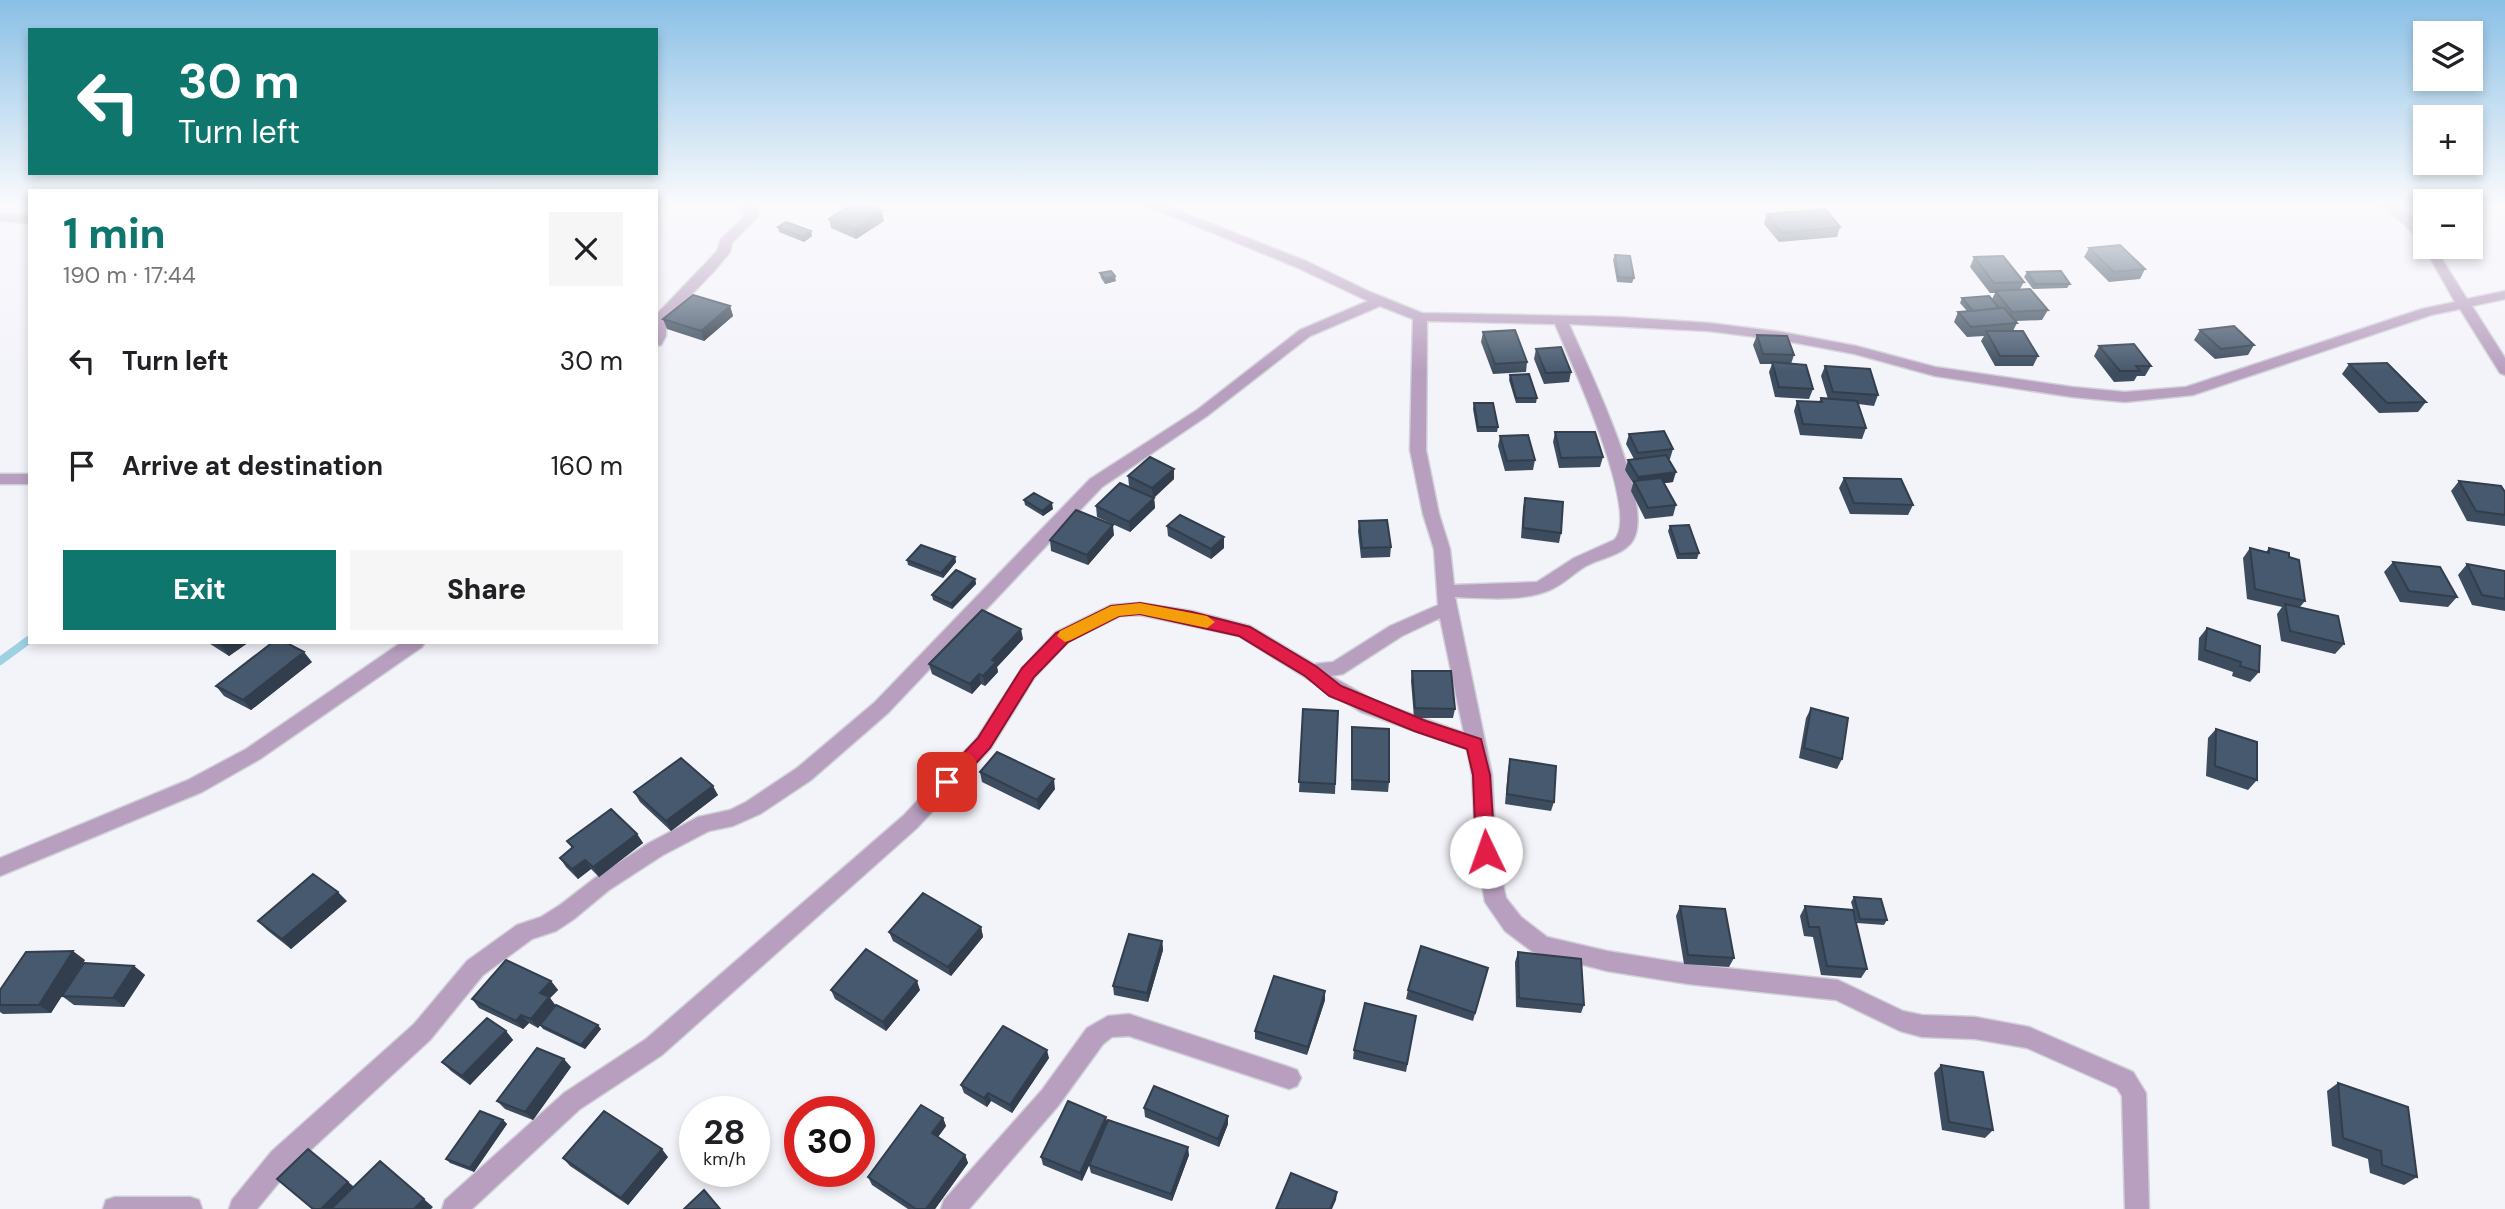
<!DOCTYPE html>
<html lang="en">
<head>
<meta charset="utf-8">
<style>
  body { margin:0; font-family:"DM Sans",sans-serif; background:#f6f6f6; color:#202124; height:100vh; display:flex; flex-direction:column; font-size:26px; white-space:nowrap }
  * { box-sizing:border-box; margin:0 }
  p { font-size:23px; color:#757577 }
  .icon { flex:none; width:38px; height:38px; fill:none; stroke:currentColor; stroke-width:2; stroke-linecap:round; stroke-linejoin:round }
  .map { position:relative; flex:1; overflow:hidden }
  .sheet { position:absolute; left:28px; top:189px; width:630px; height:455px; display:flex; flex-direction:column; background:#fff; border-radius:0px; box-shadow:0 4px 10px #0003 }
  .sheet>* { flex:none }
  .hud { position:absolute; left:28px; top:28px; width:630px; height:147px; border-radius:0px; box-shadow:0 4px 10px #0003; background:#0f766e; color:#fff; overflow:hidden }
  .buttons { position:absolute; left:2413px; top:21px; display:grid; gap:14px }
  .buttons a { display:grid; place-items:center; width:70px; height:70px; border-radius:0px; background:#fff; box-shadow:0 4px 10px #0003; font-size:35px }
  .speed { position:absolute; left:679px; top:1096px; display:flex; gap:14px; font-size:35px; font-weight:700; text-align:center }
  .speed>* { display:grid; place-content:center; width:91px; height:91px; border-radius:50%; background:#fff; box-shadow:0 4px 10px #0003; line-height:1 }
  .speed small { font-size:18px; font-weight:400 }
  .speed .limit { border:10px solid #d22; background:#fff; color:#111 }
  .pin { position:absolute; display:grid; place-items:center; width:60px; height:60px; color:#fff; margin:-30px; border-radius:14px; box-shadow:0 4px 10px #0006 }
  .me { position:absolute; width:77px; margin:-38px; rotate:357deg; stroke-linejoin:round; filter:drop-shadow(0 0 5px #0008) }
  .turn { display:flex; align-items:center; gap:24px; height:147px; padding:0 35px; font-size:32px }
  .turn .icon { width:91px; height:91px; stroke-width:2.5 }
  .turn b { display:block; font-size:49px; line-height:60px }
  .round { display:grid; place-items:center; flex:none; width:74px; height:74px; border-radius:0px; background:#f6f6f6 }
  .overview { display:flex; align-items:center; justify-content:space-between; height:119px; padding:0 35px }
  h1 { font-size:42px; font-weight:800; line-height:52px; color:#0f766e }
  .button { display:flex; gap:14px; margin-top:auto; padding:14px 35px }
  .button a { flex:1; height:80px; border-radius:0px; background:#0f766e; color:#fff; font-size:28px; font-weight:800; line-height:80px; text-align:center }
  .button a+a { background:#f6f6f6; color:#202124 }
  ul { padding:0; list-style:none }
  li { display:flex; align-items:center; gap:21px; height:105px; padding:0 35px }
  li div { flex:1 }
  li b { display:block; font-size:26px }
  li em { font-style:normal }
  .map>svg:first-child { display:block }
</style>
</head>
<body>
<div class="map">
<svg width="2505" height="1209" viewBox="0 0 2505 1209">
  <rect width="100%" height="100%" fill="#f3f3fa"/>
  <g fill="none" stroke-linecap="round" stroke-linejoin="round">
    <path stroke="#9ed1e2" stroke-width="8" d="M0 661 30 639"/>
    <g stroke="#d0d0d8" stroke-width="3">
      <path id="minor" d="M656 203H675L656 211Z
        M737 203H751L758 211V216L732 243 730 252 715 270 666 321V336L661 345 656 346V315L705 264 717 251 721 239 746 215Z
        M1140 203H1158L1306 261 1370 292 1422 313 1618 317 1709 323 1781 332 1856 346 1935 367 2072 387 2125 392 2186 387 2422 309 2455 302 2423 245 2405 225 2379 203C2403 203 2426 222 2426 247H2434L2467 299 2505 291V299L2472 306 2505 358V375L2500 373 2460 309 2431 315 2193 395 2125 402 2072 397 1935 376 1855 354 1781 340 1709 331 1569 324C1587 366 1651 495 1635 536 1628 555 1602 557 1586 566 1574 573 1564 584 1550 590 1522 602 1485 598 1455 597L1492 775 1496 852 1506 898 1521 917 1547 937 1607 951 1688 964 1838 980 1903 1011 1922 1015 1975 1017 2029 1027 2133 1072 2146 1093 2149 1209H2125L2122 1096 2117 1088 2027 1048 1975 1039 1922 1037 1900 1031 1836 1000 1688 984 1607 971 1533 952 1505 931 1485 902 1476 852 1472 775 1467 749 1361 712 1239 636 1140 615 1120 616 1068 642 1034 678 991 748 917 828 662 1055 580 1109 472 1209H442L445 1200 564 1093 646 1039 903 816 977 738 1022 668 1056 632 1111 605 1140 603 1192 611 1250 626 1314 664 1333 662 1390 626 1438 605 1434 549 1423 514 1410 450 1413 319 1380 306 1310 336 1207 416 1102 487 888 713 811 780 760 814 733 826 709 831 663 855 609 890 574 919 556 931 532 939 483 975 430 1040 290 1169 257 1209H229L232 1200 272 1151 414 1024 467 961 517 925 541 917 560 905 595 878 649 843 698 817 730 810 746 802 797 768 874 703 1090 479 1197 410 1300 330 1368 301 1296 267ZM1427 321 1555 324C1569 357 1642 515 1614 540L1574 558 1537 582 1454 585 1450 549 1439 514 1426 450ZM1440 618 1464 733 1375 701 1331 676 1343 674 1402 636Z
        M0 213 30 215V223L0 221Z
        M0 474H30V484H0Z
        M402 642H425L422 647 260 759 202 792 0 876V858L188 780 246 749Z
        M1129 1014 1289 1067 1297 1070 1301 1078 1297 1086 1289 1089 1129 1036 1112 1037 1103 1044 1058 1106 969 1209H941L944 1200 1042 1090 1087 1028 1108 1016Z
        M115 1197H190L199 1200 202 1209H103L106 1200Z"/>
    </g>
    <use href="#minor" fill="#b89fbf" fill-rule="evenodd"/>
  </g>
  <path fill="#3d4d5f" d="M1767 214 1840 227 1837 237 1779 242 1764 224Z
    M829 219 884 221 856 239 831 228Z
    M778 227 811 231 812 236 804 242 779 232Z
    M2089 248 2145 269 2140 279 2109 282 2084 257Z
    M1615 255 1634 278 1632 283 1617 282 1613 260Z
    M1974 257 2024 282 2020 289 2048 310 2042 320 2016 321 2017 323 2013 331 2038 356 2033 366H1995L1981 341 1984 336 1967 337 1954 322 1958 312 1967 311 1960 303 1962 298 1992 299 1995 293H1990L1970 267Z
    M2027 272 2070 284 2067 288 2033 289 2024 277Z
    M1100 273 1116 281 1105 284 1101 278Z
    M730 306 733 316 704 341 667 329 663 319Z
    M2200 330 2254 345 2248 355 2215 359 2194 340Z
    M1483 332 1527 362 1526 372 1493 374 1481 342Z
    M1757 335 1794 355 1791 364 1813 389 1809 399 1775 397 1769 372 1772 364H1760L1753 345Z
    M2099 346 2151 366 2145 376H2137L2134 381 2114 382 2094 356Z
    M1536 349 1571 372 1569 382 1544 384 1534 359Z
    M2349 364 2426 402 2418 412 2379 413 2342 374Z
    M1825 366 1878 395 1874 406 1858 404 1866 428 1862 439 1800 435 1794 411 1797 401 1819 402 1821 398 1828 399 1821 376Z
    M1510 375 1537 398 1536 403H1516L1509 380Z
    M1474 403 1498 427 1497 432H1477L1473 409Z
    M1555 432 1603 457 1600 467 1559 468 1553 442Z
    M1629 434 1673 449 1670 459H1668L1673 482 1664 483 1676 505 1673 516 1645 519 1631 491 1633 483 1625 470 1628 460 1634 459 1626 444Z
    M1500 436 1535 460 1533 470 1505 471 1498 446Z
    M1174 469V479L1154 498 1155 508 1130 532 1097 517 1096 506 1138 491 1129 486 1128 476Z
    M1844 478 1913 505 1908 515 1850 514 1839 488Z
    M2459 481 2505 492V526L2467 521 2451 491Z
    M1525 498 1561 533 1559 543 1521 538 1523 508Z
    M1024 500 1053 509 1043 516 1025 505Z
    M1359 521 1391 547 1390 557 1361 558 1358 531Z
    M1167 526 1224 548 1211 559 1168 536Z
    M1670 526 1699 553 1697 559H1677L1668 531Z
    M1114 535 1088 565 1051 551 1050 540Z
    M2250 548 2266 552 2269 548 2289 557 2305 601 2300 607 2344 644 2335 654 2281 641 2277 614 2282 607 2247 599 2243 558Z
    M955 557 956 562 943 578 908 565 907 560Z
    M2393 562 2457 597 2448 607 2400 602 2384 572Z
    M2467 564 2505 571V611L2472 605 2458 575Z
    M975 579 976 584 952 609 933 600 932 595Z
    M2207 628 2259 672 2250 682 2232 676 2233 672 2198 660 2199 638Z
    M1023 639 997 667 998 672 985 686 981 684 972 694 932 674 929 664Z
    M207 642H249L229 656Z
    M312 662 251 710 224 696 216 686Z
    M1412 671 1455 709 1453 718H1414L1411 681Z
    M1811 708 1842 759 1837 769 1799 758 1806 718Z
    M1303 709 1338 711 1335 794 1299 792Z
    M1352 727 1389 782 1388 792 1351 790Z
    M2216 729 2257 780 2248 790 2206 776 2208 738Z
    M1510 759 1554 802 1551 811 1505 804 1508 769Z
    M980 772 1055 789 1039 810 982 782Z
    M634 792 718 795 671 831 640 802Z
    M637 834 643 843 599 877 591 869 578 879 566 867 560 858 572 848 567 841Z
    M1854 897 1887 920 1884 925 1857 923 1851 902Z
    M347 901 291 949 267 930 258 921Z
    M1680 906 1734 958 1729 967 1684 964 1676 916Z
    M1805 906 1867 969 1861 978 1821 975 1813 937 1804 936 1800 916Z
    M981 927 983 937 951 976 893 941 889 932Z
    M1162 941 1163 950 1148 1002 1114 995 1113 986Z
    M1518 952 1584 1005 1581 1013 1516 1007 1515 962Z
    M85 960 65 991 134 966 145 975 124 1007 74 1005 62 996 51 1013 3 1014 0 1012V990Z
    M1488 968 1473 1021 1406 999 1408 990Z
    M551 981 558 990 550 998 555 1005 601 1029 585 1049 543 1029 540 1025 538 1028 529 1023 523 1029 479 1008 472 999Z
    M831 990H920L886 1031 835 999Z
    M1325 1000 1307 1055 1255 1039V1031Z
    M1416 1016 1406 1072 1353 1059 1354 1050Z
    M506 1031 513 1040 470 1085 451 1071 442 1062Z
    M1049 1058 1012 1113 991 1101 987 1107 964 1093 961 1085Z
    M1941 1065 1993 1130 1985 1138 1942 1130 1934 1073Z
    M571 1067 533 1120 505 1109 497 1101Z
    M2338 1083 2417 1177 2404 1185 2370 1173 2368 1159 2332 1146 2327 1091Z
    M1144 1108 1228 1116V1124L1219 1147 1145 1117Z
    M943 1118 946 1126 938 1137 965 1155 968 1163 935 1209H908L872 1185 868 1177Z
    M503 1120 507 1124 474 1172 450 1163 446 1159Z
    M1107 1122 1189 1155 1172 1201 1091 1173 1089 1165 1091 1160 1082 1181 1043 1165 1041 1157Z
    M668 1157 628 1205 570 1166 563 1158Z"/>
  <path fill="#323e4d" d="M882 211 884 221 856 239 854 229Z
    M811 231 812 236 804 242 803 237Z
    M1115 276 1116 281 1105 284V279Z
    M730 306 733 316 704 341 701 331Z
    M1174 469V479L1153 498 1152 488Z
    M1676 472 1673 482 1637 487 1636 485 1638 477Z
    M1154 498 1155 508 1130 532 1129 522Z
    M1052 503 1053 509 1043 516 1042 511Z
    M1113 525 1114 535 1088 565 1087 555Z
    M1224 537V548L1211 559V549Z
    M955 557 956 562 943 578 941 573Z
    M975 579 976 584 952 609 951 604Z
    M1021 629 1023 639 997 667 998 672 985 686 983 676 992 660Z
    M227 642H249L229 656 221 646Z
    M304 652 312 662 251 710 243 700Z
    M979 674 981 684 972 694 970 684Z
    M1054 779 1055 789 1039 810 1037 800Z
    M713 786 718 795 671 831 666 821Z
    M637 834 643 843 599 877 593 867Z
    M585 860 591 869 578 879 572 869Z
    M338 892 347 901 291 949 282 939Z
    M981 927 983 937 951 976 948 967Z
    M1162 941 1163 950 1148 1002 1147 993Z
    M73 951 85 960 51 1013 39 1005Z
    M134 966 145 975 124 1007 113 998Z
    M551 981 558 990 550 998 556 1006 538 1028 531 1019 540 993Z
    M917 981 920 990 886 1031 883 1022Z
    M1325 991V1000L1307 1055 1308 1047Z
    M521 1015 529 1023 523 1029 516 1021Z
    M598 1025 601 1029 585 1049 581 1045Z
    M506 1031 513 1040 470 1085 462 1076Z
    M1047 1050 1049 1058 1012 1113 1010 1105Z
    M564 1059 571 1067 533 1120 525 1112Z
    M988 1093 991 1101 987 1107 984 1098Z
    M1228 1116V1124L1219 1147 1218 1139Z
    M1106 1117 1108 1125 1082 1181 1080 1173Z
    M943 1118 946 1126 935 1141 932 1133Z
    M503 1120 507 1124 474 1172 470 1168Z
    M1188 1147 1189 1155 1172 1201 1171 1194Z
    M308 1149 358 1190 339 1209H321Z
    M662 1149 668 1157 628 1205 621 1198Z
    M965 1155 968 1163 935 1209H926Z
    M380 1161 433 1207 431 1209H414Z
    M1337 1192 1336 1200 1332 1209H1330Z"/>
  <path fill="#47596e" stroke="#323e4d" stroke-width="2" d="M854 203H862L882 211 854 229 829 219Z
    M1825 209 1840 227 1782 233 1767 214Z
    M786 222 811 231 803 237 778 227Z
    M2120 245 2145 269 2114 272 2089 248Z
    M1615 255 1630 256 1634 278 1618 277Z
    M2003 256 2024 282 1994 283 1974 257Z
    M1111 271 1115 276 1105 279 1100 273Z
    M2061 271 2070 284H2035L2027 272Z
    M2030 289 2048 310 2012 312 1995 291Z
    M693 295 730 306 701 331 663 319Z
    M1989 296 1999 308 1973 311 1962 298Z
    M2004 308 2017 323 1971 327 1958 312Z
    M2234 326 2254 345 2221 349 2200 330Z
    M1515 330 1527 362 1495 364 1483 332Z
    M1986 331H2023L2038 356H2000Z
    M1757 335 1787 336 1794 355 1763 354Z
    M2134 344 2151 366H2136L2140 371H2120L2099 346Z
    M1561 347 1571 372 1546 373 1536 349Z
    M1772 362 1806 365 1813 389 1779 387Z
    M2387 363 2426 402 2387 403 2349 364Z
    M1825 366 1870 369 1878 395 1833 392Z
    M1529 374 1537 398H1516L1510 375Z
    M1821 398 1857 401 1866 428 1803 424 1797 401 1822 402Z
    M1474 403H1493L1498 427H1478Z
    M1664 431 1673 449 1638 453 1629 434Z
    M1555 432H1595L1603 457 1561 458Z
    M1528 435 1535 460 1507 461 1500 436Z
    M1666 455 1676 472 1638 477 1628 460Z
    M1150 457 1174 469 1152 488 1128 476Z
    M1661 478 1676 505 1648 508 1634 481Z
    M1844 478 1901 479 1913 505 1854 503Z
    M2459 481 2501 486 2505 492V515L2476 511Z
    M1120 483 1154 498 1129 522 1096 506Z
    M1034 493 1052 503 1042 511 1024 500Z
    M1525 498 1563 502 1561 533 1523 528Z
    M1076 510 1113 525 1087 555 1050 540Z
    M1180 515 1224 537 1211 549 1167 526Z
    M1387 520 1391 547 1362 548 1359 521Z
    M1689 525 1699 553 1679 554 1670 526Z
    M921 545 955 557 941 573 907 560Z
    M2250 548 2269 553V548L2289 553V557L2299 560 2305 601 2255 589Z
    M2393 562 2440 567 2457 597 2409 591Z
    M2467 564 2505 571V599L2482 595Z
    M956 570 975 579 951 604 932 595Z
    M2285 604 2338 616 2344 644 2290 631Z
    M982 610 1021 629 992 660 996 662 983 676 979 674 970 684 929 664Z
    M2207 628 2260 646 2259 672 2240 666 2241 662 2205 650Z
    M215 642H227L221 646Z
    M273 642H285L304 652 243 700 216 686Z
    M1412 671H1451L1455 709 1415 708Z
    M1811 708 1848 718 1842 759 1804 748Z
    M1303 709 1338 711 1335 784 1299 782Z
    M1352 727 1389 729V782L1352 780Z
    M2216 729 2257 742V780L2215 766Z
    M997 752 1054 779 1037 800 980 772Z
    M681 758 713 786 666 821 634 792Z
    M1510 759 1556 766 1554 802 1507 794Z
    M611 809 637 834 593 867 585 860 572 869 560 858 573 847 567 841Z
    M313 874 338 892 282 939 258 921Z
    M923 893 981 927 948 967 889 932Z
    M1854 897 1881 899 1887 920 1860 919Z
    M1680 906 1725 909 1734 958 1688 955Z
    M1805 906 1853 910 1867 969 1827 966 1819 927H1809Z
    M1129 934 1162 941 1147 993 1113 986Z
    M1421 946 1488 968 1475 1013 1408 990Z
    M866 949 917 981 883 1022 831 990Z
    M73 951 39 1005H0V990L26 952Z
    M1518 952 1581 959 1584 1005 1519 998Z
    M506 960 551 981 540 993 549 997 531 1019 521 1015 516 1021 472 999Z
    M84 963 134 966 113 998 62 996Z
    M1274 976 1325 991 1308 1047 1255 1031Z
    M1365 1003 1416 1016 1407 1064 1354 1050Z
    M556 1005 598 1025 581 1045 540 1025Z
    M487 1018 506 1031 462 1076 442 1062Z
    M1003 1026 1047 1050 1010 1105 988 1093 984 1098 961 1085Z
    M537 1048 564 1059 525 1112 497 1101Z
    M1941 1065 1983 1072 1993 1130 1949 1122Z
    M2338 1083 2408 1107 2417 1177 2382 1165 2381 1151 2343 1138Z
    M1154 1086 1228 1116 1218 1139 1144 1108Z
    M1068 1101 1106 1117 1080 1173 1041 1157Z
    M921 1105 943 1118 932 1133 965 1155 926 1209H916L868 1177Z
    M480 1111 503 1120 470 1168 446 1159Z
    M604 1111 662 1149 621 1198 563 1158Z
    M1108 1120 1188 1147 1171 1194 1089 1165Z
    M308 1149 348 1182 321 1209H313L277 1179Z
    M380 1161 424 1199 414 1209H331Z
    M1291 1173 1337 1192 1330 1209H1276Z
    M704 1190 720 1209H684Z"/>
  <linearGradient id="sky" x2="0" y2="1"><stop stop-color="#8ac0e6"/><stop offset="0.55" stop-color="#fafafd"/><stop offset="1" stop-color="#fafafd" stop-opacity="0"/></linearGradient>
  <rect width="2505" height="372" fill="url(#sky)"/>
  <path fill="#e11d48" stroke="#92132f" stroke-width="2" d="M1140 603 1192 612 1250 627 1317 667 1341 686 1426 721 1481 739 1490 775 1495 852 1492 858 1486 860 1479 858 1476 852 1473 775 1467 749 1414 731 1329 696 1305 676 1239 636 1140 614 1119 616 1068 642 1034 677 990 748 953 788 947 790 941 788 938 782 941 777 978 738 1022 668 1056 633 1111 606Z"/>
  <path fill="#f59e0b" d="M1140 603 1207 616 1215 622 1207 628 1140 614 1119 616 1071 640 1065 642 1057 636 1060 631 1111 606Z"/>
</svg>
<div class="buttons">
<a><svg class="icon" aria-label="layers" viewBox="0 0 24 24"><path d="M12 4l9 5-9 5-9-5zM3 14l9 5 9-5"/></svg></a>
<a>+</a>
<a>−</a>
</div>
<div class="speed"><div>28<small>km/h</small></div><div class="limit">30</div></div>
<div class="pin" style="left:947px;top:782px;background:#d93025"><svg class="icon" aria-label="arrive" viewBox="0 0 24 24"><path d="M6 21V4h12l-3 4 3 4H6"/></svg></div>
<svg class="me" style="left:1486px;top:852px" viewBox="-20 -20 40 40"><circle r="19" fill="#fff"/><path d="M0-13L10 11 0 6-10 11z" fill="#e11d48"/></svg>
<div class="hud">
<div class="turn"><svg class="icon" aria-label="left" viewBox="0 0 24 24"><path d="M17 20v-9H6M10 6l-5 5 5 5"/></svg><div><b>30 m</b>Turn left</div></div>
</div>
<section class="sheet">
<div class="overview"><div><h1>1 min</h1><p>190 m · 17:44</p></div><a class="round"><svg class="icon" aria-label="close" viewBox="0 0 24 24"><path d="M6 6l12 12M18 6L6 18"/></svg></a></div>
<ul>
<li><svg class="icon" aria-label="left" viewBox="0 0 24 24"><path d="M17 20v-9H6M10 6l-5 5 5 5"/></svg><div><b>Turn left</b></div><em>30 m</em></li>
<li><svg class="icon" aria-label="arrive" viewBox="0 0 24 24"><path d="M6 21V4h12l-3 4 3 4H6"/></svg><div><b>Arrive at destination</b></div><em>160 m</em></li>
</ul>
<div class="button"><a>Exit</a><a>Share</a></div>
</section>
</div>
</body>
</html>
